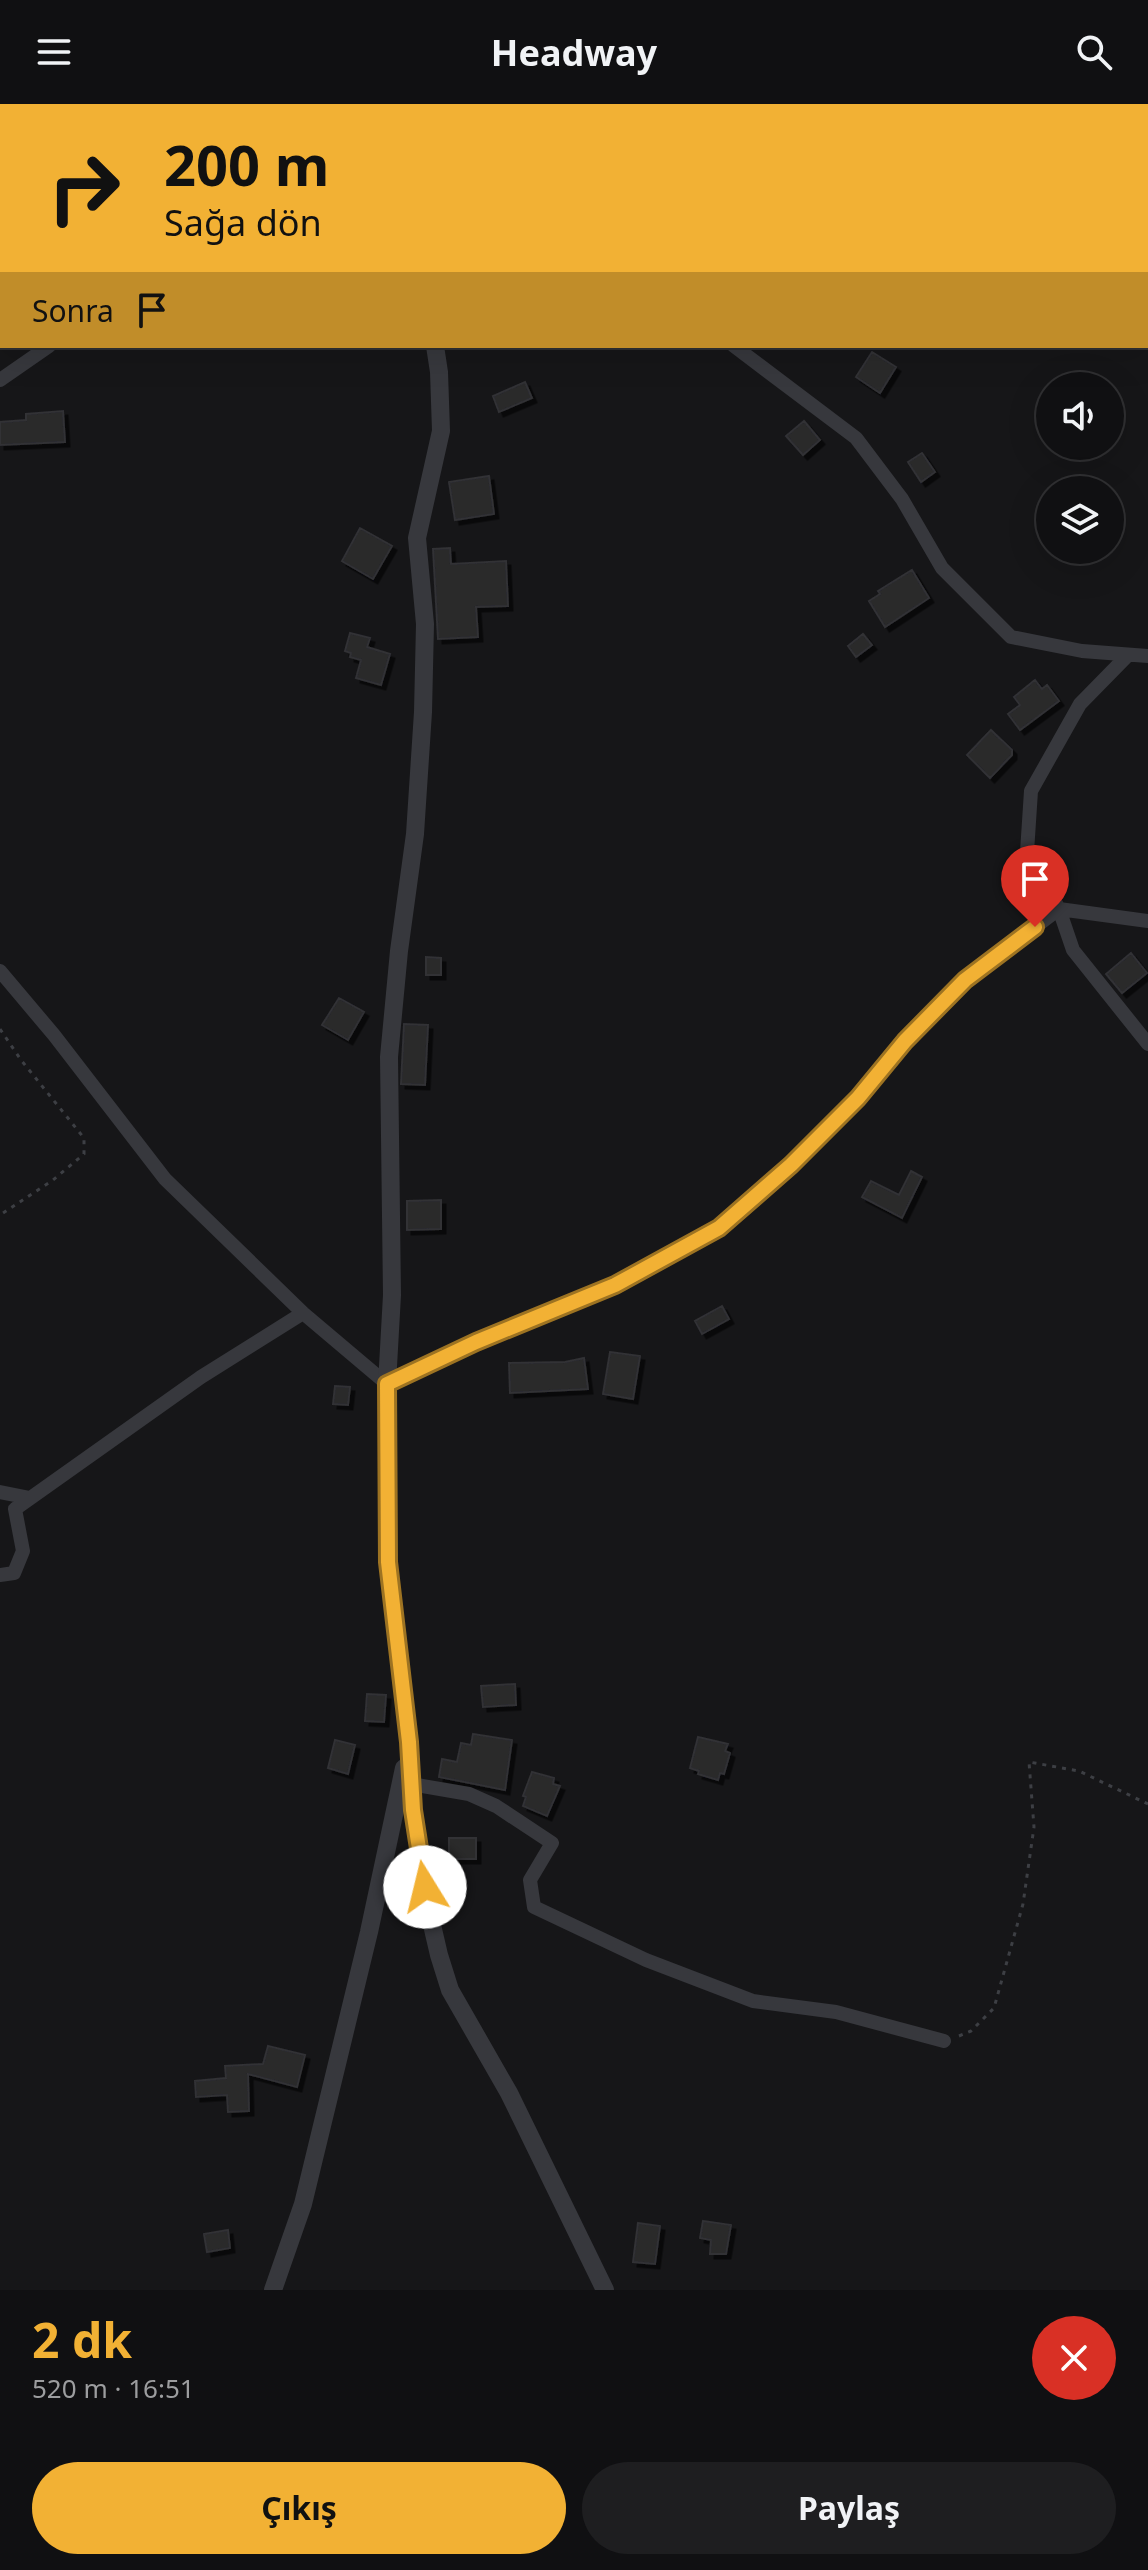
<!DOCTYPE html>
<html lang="tr">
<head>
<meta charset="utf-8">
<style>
  body { margin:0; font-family:"Noto Sans",sans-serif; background:#1e1e20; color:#f1f3f6; height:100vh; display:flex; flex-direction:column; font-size:30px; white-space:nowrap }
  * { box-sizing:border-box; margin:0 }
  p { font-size:26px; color:#9c9d9f }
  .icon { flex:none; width:44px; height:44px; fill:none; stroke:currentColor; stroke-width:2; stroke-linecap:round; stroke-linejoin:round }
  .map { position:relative; height:2186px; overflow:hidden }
  .panel { display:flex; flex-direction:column; background:#101012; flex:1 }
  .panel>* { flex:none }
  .banner { position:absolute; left:0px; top:0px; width:1148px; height:244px; box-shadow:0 8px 32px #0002,0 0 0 2px #303032; background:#f2b134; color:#111; overflow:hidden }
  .fabs { position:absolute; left:1036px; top:268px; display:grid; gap:16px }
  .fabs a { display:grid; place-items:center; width:88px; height:88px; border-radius:50%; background:#101012; box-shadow:0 8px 32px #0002,0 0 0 2px #303032; font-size:40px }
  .pin { position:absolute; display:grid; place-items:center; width:68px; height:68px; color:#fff; margin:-82px -34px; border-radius:50% 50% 50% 0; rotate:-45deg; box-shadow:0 0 8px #0007 }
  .pin .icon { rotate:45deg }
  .me { position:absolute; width:88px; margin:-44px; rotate:351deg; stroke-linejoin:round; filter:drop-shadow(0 0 6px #0008) }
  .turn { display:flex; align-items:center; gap:28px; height:168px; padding:0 32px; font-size:36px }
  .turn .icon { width:104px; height:104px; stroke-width:2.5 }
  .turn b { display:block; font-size:56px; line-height:68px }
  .then { display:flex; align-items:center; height:76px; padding:0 32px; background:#0003; gap:16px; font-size:30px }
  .round { display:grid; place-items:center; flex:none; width:84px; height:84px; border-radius:42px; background:#1e1e20 }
  .head { display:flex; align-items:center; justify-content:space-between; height:136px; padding:0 32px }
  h1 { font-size:48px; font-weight:700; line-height:60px; color:#f2b134 }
  .cta { display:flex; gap:16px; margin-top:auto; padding:16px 32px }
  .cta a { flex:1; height:92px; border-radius:48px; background:#f2b134; color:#111; font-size:32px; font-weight:700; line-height:92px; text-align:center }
  .cta a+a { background:#1e1e20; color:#f1f3f6 }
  header { display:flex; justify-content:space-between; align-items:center; height:104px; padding:0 32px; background:#101012; font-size:36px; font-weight:700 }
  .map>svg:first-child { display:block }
</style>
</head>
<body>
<header><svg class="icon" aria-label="menu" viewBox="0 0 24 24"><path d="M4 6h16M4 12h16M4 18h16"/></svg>Headway<svg class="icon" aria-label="search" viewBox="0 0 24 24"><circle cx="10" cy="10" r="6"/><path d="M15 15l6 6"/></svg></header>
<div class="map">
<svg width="1148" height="2186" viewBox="0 0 1148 2186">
  <defs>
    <filter id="shadow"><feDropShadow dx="4.5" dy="4.5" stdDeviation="0" flood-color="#0009"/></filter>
  </defs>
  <rect width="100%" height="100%" fill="#161618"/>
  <path fill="#29292c" stroke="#303034" stroke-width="2" filter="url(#shadow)" d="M872 248 896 263 880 289 856 273Z
    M525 278 532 294 499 308 493 292Z
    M63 307 65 338 0 341V318L26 316V310Z
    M804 317 820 336 803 351 786 332Z
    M922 349 935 368 921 378 908 358Z
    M489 372 494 410 455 416 449 378Z
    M360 424 392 442 373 475 342 457Z
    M450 444 451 460 506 457 508 502 476 503 478 533 438 535 433 445Z
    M912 466 929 494 885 523 869 497 880 490 878 487Z
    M350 529 370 534 367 543 390 550 381 581 356 574 361 556 350 553 351 549 345 547Z
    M863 530 872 541 856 553 848 542Z
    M1035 576 1042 585 1047 581 1059 597 1020 626 1008 610 1020 601 1014 593Z
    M991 626 1012 646V651L990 674 967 651Z
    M1131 849 1147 869 1122 889 1106 870Z
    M426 853 441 854V871H426Z
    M339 894 364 908 348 936 322 921Z
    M404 920 428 921 425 981 401 980Z
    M911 1067 922 1073 902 1114 862 1093 871 1077 899 1091Z
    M441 1096V1125L407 1126V1097Z
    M722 1202 729 1215 702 1230 695 1217Z
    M610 1248 640 1252 633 1295 603 1290Z
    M584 1254 588 1285 510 1289 509 1259 565 1258Z
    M335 1282 350 1283 348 1301 333 1300Z
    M515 1580 516 1601 483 1603 481 1582Z
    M367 1590 386 1591 384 1618 365 1617Z
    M473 1630 512 1636 505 1686 439 1673 442 1655 457 1658 461 1639 471 1641Z
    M698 1633 728 1640 725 1647 730 1649 724 1670 720 1669 718 1676 698 1670 699 1667 690 1664Z
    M335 1636 355 1641 348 1670 328 1664Z
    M532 1668 554 1674 553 1680 560 1682 547 1712 523 1702 526 1693 523 1692Z
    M449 1734H476V1755H449Z
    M268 1942 305 1951 297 1983 248 1970 249 2007 228 2008 227 1991 196 1993 195 1977 226 1974 225 1962 263 1960Z
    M703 2117 731 2121 726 2150H710L711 2136 700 2134Z
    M638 2119 660 2122 655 2160 633 2158Z
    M228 2126 230 2144 207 2148 204 2130Z"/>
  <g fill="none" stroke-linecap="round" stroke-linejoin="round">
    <path stroke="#3d3f44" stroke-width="3" stroke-dasharray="4 6" stroke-linecap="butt" d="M0 925 21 956 84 1034V1050L53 1076 0 1111
      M959 1932 971 1927 994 1904 1023 1800 1034 1723 1029 1658 1079 1667 1148 1700"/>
    <path stroke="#37383d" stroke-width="14" d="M1004 0 1005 2
      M1146 92 1148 93
      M1146 225 1148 228
      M734 242 856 334 902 395 942 464 1011 533 1082 547 1148 552
      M0 276 49 242
      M1148 817 1059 805 1073 846 1148 940
      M0 867 54 931 165 1075 303 1209 387 1280 476 1238 615 1181 719 1124 791 1061 858 994 905 937 965 876 1059 805 1027 748 1031 687 1080 600 1128 551
      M0 1388 30 1394
      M0 1471 14 1469 23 1447 15 1405 201 1273 303 1209
      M411 1680 469 1690 496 1702 552 1739 530 1776 534 1803 646 1856 753 1897 836 1908 944 1937"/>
    <path stroke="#37383d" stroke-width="18" d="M416 2V0
      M646 2 653 0
      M0 28H2
      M435 242 439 268 441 327 417 434 425 520 423 608 415 730 399 847 389 953 392 1191 387 1280 388 1458 409 1638 413 1706 429 1808 439 1851 450 1886 509 1989 605 2186
      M273 2186 303 2100 369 1828 404 1664"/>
  </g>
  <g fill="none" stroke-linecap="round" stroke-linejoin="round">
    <g stroke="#9d7322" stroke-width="20">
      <path id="route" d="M425 1783 413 1706 409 1638 388 1458 387 1280 476 1238 615 1181 719 1124 791 1061 858 994 905 937 965 876 1035 823"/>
    </g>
    <use href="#route" stroke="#f2b134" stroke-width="14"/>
  </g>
</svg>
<div class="fabs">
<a><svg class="icon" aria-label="sound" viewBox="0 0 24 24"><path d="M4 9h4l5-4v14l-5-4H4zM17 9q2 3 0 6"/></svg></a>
<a><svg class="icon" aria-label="layers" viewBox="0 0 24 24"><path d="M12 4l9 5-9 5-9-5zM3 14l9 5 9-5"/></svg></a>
</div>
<div class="pin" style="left:1035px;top:823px;background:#d93025"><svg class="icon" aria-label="arrive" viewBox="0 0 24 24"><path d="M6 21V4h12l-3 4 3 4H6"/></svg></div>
<svg class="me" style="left:425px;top:1783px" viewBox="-20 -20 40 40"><circle r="19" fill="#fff"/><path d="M0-13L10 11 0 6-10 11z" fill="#f2b134"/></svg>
<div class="banner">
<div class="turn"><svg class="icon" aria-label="right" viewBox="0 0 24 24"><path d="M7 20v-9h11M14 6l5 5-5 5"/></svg><div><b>200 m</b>Sağa dön</div></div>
<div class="then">Sonra<svg class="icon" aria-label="arrive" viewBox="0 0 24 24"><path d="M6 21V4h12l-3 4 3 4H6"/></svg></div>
</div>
</div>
<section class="panel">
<div class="head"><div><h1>2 dk</h1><p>520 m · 16:51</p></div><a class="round" style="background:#d93025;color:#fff"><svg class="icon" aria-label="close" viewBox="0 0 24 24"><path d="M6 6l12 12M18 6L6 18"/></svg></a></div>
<div class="cta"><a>Çıkış</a><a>Paylaş</a></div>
</section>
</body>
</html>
